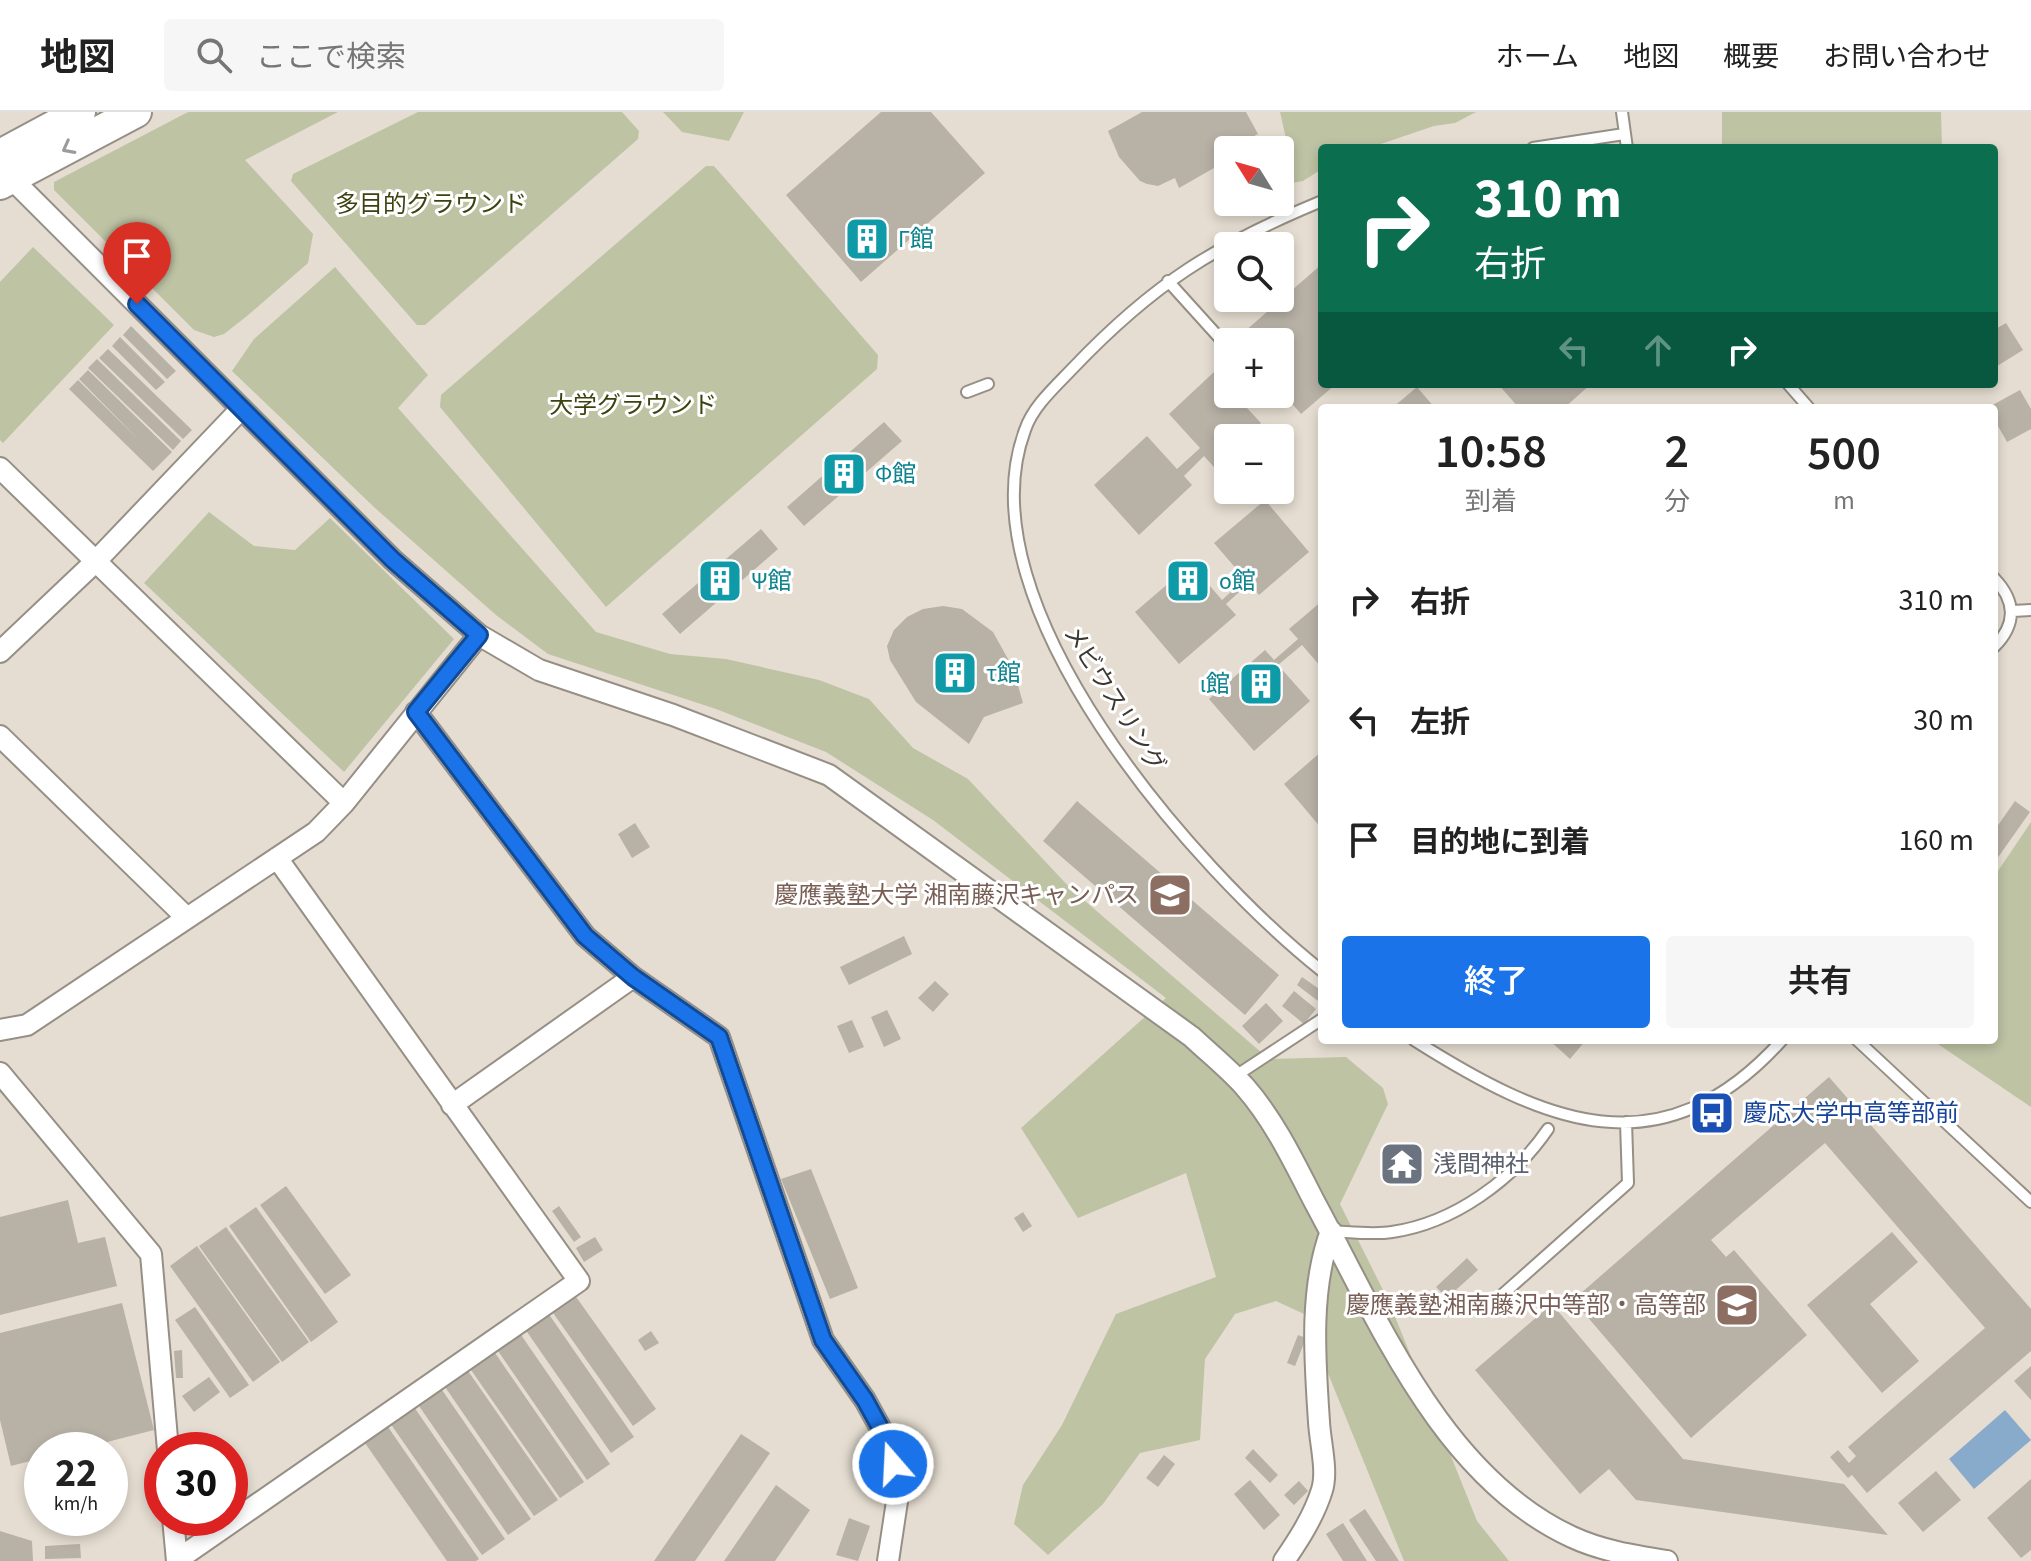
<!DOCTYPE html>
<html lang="ja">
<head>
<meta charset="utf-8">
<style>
  body { margin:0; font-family:"Source Sans 3","Noto Sans JP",sans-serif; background:#f6f6f6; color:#222; height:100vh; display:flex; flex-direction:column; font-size:30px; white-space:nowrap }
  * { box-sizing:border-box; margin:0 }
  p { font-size:26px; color:#767676 }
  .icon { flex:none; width:44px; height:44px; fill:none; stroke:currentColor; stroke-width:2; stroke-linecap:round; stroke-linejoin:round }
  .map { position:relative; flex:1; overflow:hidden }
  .side { position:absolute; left:1318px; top:292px; width:680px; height:640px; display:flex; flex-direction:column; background:#fff; border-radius:8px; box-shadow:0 4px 12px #0003 }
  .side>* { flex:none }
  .guide { position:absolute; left:1318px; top:32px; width:680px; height:244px; border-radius:8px; box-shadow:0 4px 12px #0003; background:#0b6e4f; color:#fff; overflow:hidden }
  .needle { width:52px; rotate:307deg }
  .controls { position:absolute; left:1214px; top:24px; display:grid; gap:16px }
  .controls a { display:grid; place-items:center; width:80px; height:80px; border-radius:8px; background:#fff; box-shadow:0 4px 12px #0003; font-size:40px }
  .speed { position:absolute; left:24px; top:1320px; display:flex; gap:16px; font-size:40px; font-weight:700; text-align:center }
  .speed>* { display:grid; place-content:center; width:104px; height:104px; border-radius:50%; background:#fff; box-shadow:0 4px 12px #0003; line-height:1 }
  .speed small { font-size:20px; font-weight:400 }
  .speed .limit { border:12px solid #d22; background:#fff; color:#111 }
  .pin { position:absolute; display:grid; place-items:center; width:68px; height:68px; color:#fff; margin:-82px -34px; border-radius:50% 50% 50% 0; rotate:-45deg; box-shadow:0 0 8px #0007 }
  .pin .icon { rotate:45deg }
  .me { position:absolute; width:88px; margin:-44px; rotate:341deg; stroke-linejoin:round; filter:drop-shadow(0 0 6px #0008) }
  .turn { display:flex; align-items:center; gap:28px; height:168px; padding:0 24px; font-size:36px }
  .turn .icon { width:104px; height:104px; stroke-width:2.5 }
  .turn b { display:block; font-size:56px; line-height:68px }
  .lanes { display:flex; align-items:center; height:76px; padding:0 24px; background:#0003; justify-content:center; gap:40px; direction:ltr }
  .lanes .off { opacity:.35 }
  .eta { display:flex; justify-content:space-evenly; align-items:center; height:136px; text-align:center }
  .eta b { font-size:48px; font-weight:600; line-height:56px }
  .button { display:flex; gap:16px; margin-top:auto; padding:16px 24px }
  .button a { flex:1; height:92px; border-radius:8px; background:#1a73e8; color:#fff; font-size:32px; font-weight:600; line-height:92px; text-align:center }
  .button a+a { background:#f6f6f6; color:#222 }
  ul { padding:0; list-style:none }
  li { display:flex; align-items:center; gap:24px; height:120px; padding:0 24px }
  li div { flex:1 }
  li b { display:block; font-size:30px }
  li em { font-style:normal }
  header { display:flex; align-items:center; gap:48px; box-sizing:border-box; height:112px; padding:0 40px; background:#fff; border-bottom:2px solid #e0e0e0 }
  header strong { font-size:38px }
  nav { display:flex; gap:44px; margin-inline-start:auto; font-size:28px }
  .search { width:560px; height:72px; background:#f6f6f6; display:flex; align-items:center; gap:20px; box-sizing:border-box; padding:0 28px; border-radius:8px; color:#767676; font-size:30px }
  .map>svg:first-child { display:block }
</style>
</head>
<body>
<header>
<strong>地図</strong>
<div class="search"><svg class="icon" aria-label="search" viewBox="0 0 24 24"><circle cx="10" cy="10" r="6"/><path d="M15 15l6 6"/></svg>ここで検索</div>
<nav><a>ホーム</a><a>地図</a><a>概要</a><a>お問い合わせ</a></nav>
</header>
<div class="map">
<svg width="2031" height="1449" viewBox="0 0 2031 1449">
  <rect width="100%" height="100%" fill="#e5ddd1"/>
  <path fill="#bec3a4" d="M188 0H338L245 48 313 122 308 151 247 204 224 222 214 225 194 218 54 78V70Z
    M418 0H622L639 19 638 27 425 213H417L291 69 293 62Z
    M663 0H744L729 29 682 20Z
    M1476 0 1455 11 1434 14 1369 36H1322V57L1303 69 1280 73V41L1287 31 1280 0Z
    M1722 0H1941L1942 36H1722Z
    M706 54H714L878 243 877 257 606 495 440 295 441 283Z
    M33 135 114 213 3 331 0 328V170Z
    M335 155 428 263 398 296 596 520 670 542 726 547 819 568 869 587 913 636 968 667 1071 777 1269 947 1346 945 1383 976 1388 992 1340 1092 1390 1192 1477 1409 1509 1449H1404L1304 1202 1276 1189 1235 1202 1205 1247 1200 1328 1140 1341 1103 1392 1048 1443 1014 1412 1023 1373 1062 1313 1116 1202 1216 1165 1186 1061 1078 1106 1021 1016 1166 886 933 708 826 640 716 597 548 542 496 503 375 396 232 259 254 227Z
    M209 400 254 434 295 438 330 406 454 527 344 660 144 471Z
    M2031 710V995L1932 928H1994V765Z"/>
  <path fill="#89abcb" d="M2005 1298 2031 1328 1974 1377 1949 1347Z"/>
  <path fill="#b8b1a6" d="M881 0H931L985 61 861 170 786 83Z
    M1142 0H1246L1258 22 1228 38V48L1179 76 1175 66 1158 74 1147 72 1140 69 1119 45 1108 19Z
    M1322 152V272H1336L1301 302 1280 278V230H1238L1236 227Z
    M2006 211 2023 238 1994 256V218Z
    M131 214 176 259 167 267 123 223Z
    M120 225 165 270 156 278 112 234Z
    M108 237 192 318 183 327 99 246Z
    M97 247 181 329 173 338 88 256Z
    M88 258 172 340 153 359 69 277 78 268 139 328 79 267Z
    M1214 260 1228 275V282H1234L1261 311 1245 326H1228V342L1214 355 1204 344 1184 364 1192 373 1139 423 1094 373 1147 324 1177 357 1198 338 1200 336 1169 302Z
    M1498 272H1591L1564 296H1519Z
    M1417 275 1435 296H1392Z
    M2020 278 2031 297V317L2007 330 1994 307V296H1987Z
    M884 310 902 329 804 414 787 395Z
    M1265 388 1309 440 1259 483 1249 471 1226 492 1236 503 1179 552 1135 500 1191 452 1222 488 1245 467 1214 431Z
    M761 417 778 437 680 522 662 502Z
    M1322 489V556L1302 533 1278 553 1310 589 1254 639 1209 587 1265 538 1274 548 1298 527 1289 517Z
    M943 494 962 497 993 520 1013 556 1023 591 984 605 969 632 916 590 890 548 887 534 894 518 907 505 923 497Z
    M1322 639V717L1284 672Z
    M1077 689 1279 863 1245 903 1043 729Z
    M2015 689 2030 700 1994 751V719Z
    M635 711 650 735 632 746 618 722Z
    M904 824 912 842 849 873 840 855Z
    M1302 865 1322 879V892L1297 873Z
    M935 869 949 882 933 900 918 886Z
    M1294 879 1316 897 1304 912 1282 894Z
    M1266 891 1283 909 1259 932 1242 914Z
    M887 898 901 927 884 935 871 905Z
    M852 908 864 935 849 941 837 914Z
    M1549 928H1586L1570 947Z
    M1829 965 2031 1197V1239L1867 1381 1852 1363 1848 1366 1830 1345 1838 1338 1849 1351 1856 1344 1848 1335 1985 1216 1825 1031 1711 1128 1726 1145 1734 1138 1807 1223 1691 1326 1573 1188Z
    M811 1057 858 1176 830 1187 781 1067Z
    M286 1074 351 1163 325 1182 260 1093Z
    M68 1088 78 1131 105 1125 117 1174 0 1203V1105Z
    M559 1094 581 1125 574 1130 552 1099Z
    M256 1095 338 1210 311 1230 229 1114Z
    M1023 1100 1032 1114 1023 1120 1014 1106Z
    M226 1115 309 1230 282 1250 199 1134Z
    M1892 1120 1918 1150 1870 1192 1919 1249 1882 1281 1807 1193Z
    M595 1125 603 1138 584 1150 576 1136Z
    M197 1134 280 1250 253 1270 170 1154Z
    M1467 1146 1478 1158 1447 1186 1436 1175Z
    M574 1182 656 1297 633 1314 551 1198Z
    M122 1191 154 1318 76 1338H42V1346L11 1354 0 1308V1221Z
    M1552 1192 1683 1347 1844 1372 1888 1423 1636 1388 1609 1357 1580 1382 1475 1258Z
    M195 1195 249 1273 230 1286 175 1208Z
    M548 1201 634 1325 611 1341 525 1217Z
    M651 1219 659 1231 645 1239 638 1228Z
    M519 1220 610 1352 587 1368 496 1236Z
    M1298 1223 1306 1226 1295 1254 1287 1251Z
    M182 1238 183 1266H176L174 1239Z
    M493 1238 584 1370 560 1386 469 1255Z
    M2031 1254V1288L2014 1269Z
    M466 1256 558 1388 534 1404 443 1272Z
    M209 1265 220 1280 194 1300 182 1284Z
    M440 1275 531 1407 508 1423 417 1291Z
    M414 1295 505 1427 482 1443 390 1311Z
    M388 1315 479 1447 476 1449H447L365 1331Z
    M741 1322 770 1341 695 1449H654Z
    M1253 1337 1278 1363 1270 1371 1245 1346Z
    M1164 1343 1175 1352 1158 1375 1146 1366Z
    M1936 1359 1961 1388 1923 1420 1898 1391Z
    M2031 1367V1438L2021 1446 1987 1406Z
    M1250 1368 1280 1403 1264 1418 1234 1382Z
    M1299 1369 1308 1379 1294 1393 1284 1383Z
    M776 1373 810 1398 775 1449H724Z
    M1365 1397 1399 1449H1376L1349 1408Z
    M849 1406 870 1414 858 1449 836 1443Z
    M1343 1411 1367 1449H1343L1326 1422Z
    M0 1419 32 1429 33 1449H0Z
    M80 1432 81 1446 45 1447V1434Z"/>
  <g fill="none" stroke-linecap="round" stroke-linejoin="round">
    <g stroke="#968f85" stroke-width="14">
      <path id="lane" d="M1622 0 1627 36
        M1533 36 1624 22
        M1322 89C1215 133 1153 172 1073 256 1056 274 1033 294 1025 318 960 492 1195 758 1322 859
        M1168 169 1224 231
        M1788 272 1809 296
        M967 280 988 272
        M1994 466C2016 489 2017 512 1994 535
        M2013 499 2031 498
        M1414 928C1545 1011 1661 1062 1782 928
        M1857 928 2031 1090
        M1234 965 1322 907
        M1331 1119C1351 1120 1373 1123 1392 1120 1454 1111 1513 1068 1548 1017
        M1484 1199 1628 1071 1626 1010"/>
    </g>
    <g stroke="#968f85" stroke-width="24">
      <path id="street" d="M3 58 393 448 479 523 539 558 673 603 829 663 1192 925C1209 941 1229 957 1245 975 1274 1008 1294 1050 1314 1089 1379 1209 1442 1365 1572 1425 1602 1439 1635 1444 1667 1449
        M0 356 344 691
        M0 540 95 450 241 297
        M416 600 585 824 633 865 719 925 823 1228 865 1288 887 1328 899 1376 888 1449
        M0 624 186 805
        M0 918 27 913 316 720 344 691 479 523
        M0 961 151 1142 168 1338
        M452 993 633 865
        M173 1406 177 1449
        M177 1448 579 1169 277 746
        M1284 1449C1299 1427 1314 1404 1322 1378 1328 1359 1320 1330 1319 1310 1315 1249 1309 1178 1331 1119"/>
    </g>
    <g stroke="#968f85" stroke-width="34">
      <path id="secondary" d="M0 43 80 0
        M0 72 136 0"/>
    </g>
    <use href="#lane" stroke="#fff" stroke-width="10"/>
    <use href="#street" stroke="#fff" stroke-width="20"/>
    <use href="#secondary" stroke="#fff" stroke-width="30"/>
  </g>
  <defs><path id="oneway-chevron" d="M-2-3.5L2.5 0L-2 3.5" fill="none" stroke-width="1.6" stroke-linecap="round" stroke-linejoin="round" transform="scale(2)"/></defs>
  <use stroke="#9e9c9a" href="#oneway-chevron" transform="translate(68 36) rotate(152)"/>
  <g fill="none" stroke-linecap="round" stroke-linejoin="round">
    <g stroke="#114b97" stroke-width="20">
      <path id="route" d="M137 192 393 448 479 523 416 600 585 824 633 865 719 925 823 1228 865 1288 887 1328 893 1352"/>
    </g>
    <use href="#route" stroke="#1a73e8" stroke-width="14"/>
  </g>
  <defs>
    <g id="building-square" transform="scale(2.3)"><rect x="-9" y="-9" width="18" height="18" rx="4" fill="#0f9aa8" stroke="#fff"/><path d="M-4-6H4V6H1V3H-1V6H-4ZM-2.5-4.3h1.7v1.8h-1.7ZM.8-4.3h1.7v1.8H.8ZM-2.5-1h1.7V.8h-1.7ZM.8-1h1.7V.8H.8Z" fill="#fff"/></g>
    <g id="university-square" transform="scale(2.3)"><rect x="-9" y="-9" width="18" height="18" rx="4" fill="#8d6e63" stroke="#fff"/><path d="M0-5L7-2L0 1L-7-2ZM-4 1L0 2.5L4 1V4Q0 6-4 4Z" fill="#fff"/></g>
    <g id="bus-square" transform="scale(2.3)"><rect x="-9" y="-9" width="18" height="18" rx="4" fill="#1a4fb4" stroke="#fff"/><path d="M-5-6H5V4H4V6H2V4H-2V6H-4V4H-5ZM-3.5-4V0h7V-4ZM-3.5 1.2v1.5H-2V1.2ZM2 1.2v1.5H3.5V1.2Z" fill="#fff"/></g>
    <g id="temple-square" transform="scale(2.3)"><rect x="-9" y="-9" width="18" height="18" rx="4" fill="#6b7280" stroke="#fff"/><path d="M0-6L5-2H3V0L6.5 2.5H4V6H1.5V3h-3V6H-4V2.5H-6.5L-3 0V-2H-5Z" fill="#fff"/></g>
    <g id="school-square" transform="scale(2.3)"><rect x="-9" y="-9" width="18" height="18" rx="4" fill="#8d6e63" stroke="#fff"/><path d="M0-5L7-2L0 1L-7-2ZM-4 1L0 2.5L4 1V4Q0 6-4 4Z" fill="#fff"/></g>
  </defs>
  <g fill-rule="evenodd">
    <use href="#building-square" x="867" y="127"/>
    <use href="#building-square" x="844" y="362"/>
    <use href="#building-square" x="720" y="469"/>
    <use href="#building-square" x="1188" y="469"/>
    <use href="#building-square" x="955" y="561"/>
    <use href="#building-square" x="1261" y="572"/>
    <use href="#university-square" x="1170" y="783"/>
    <use href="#bus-square" x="1712" y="1001"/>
    <use href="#temple-square" x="1402" y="1052"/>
    <use href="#school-square" x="1737" y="1193"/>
  </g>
  <g text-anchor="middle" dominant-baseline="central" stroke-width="6" stroke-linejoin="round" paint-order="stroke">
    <g font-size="24" fill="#3d420e" stroke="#fff">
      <text x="431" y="92">多目的グラウンド</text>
      <text x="633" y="293">大学グラウンド</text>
    </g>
    <g font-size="24" fill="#0d838f" stroke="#fff" text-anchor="start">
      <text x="898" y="127">Γ館</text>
      <text x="875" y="362">Φ館</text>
      <text x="751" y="469">Ψ館</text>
      <text x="1219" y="469">ο館</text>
      <text x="986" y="561">τ館</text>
      <text x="1230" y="572" text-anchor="end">ι館</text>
    </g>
    <g font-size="24" fill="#3c3934" stroke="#fff">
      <text transform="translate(1114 587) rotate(58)">メビウスリング</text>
    </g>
    <g font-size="24" fill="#785e54" stroke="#fff" text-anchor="end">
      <text x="1139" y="783">慶應義塾大学 湘南藤沢キャンパス</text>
      <text x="1706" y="1193">慶應義塾湘南藤沢中等部・高等部</text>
    </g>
    <g font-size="24" fill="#164399" stroke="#fff" text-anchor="start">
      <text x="1743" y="1001">慶応大学中高等部前</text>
    </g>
    <g font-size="24" fill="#5b616d" stroke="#fff" text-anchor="start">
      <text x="1433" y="1052">浅間神社</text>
    </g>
  </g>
</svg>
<div class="controls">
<a><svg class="needle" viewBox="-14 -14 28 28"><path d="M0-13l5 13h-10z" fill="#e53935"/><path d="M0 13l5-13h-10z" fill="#767676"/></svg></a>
<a><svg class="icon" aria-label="search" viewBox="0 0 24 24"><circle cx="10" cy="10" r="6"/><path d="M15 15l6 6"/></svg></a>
<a>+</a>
<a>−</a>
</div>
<div class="speed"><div>22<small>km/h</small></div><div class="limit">30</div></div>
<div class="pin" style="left:137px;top:192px;background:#d93025"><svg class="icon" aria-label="arrive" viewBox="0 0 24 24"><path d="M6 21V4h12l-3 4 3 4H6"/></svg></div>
<svg class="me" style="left:893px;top:1352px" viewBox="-20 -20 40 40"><circle r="17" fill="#1a73e8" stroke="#fff" stroke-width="3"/><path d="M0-11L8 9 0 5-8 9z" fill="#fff"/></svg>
<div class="guide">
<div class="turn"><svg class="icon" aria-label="right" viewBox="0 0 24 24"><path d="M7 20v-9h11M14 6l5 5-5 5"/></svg><div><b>310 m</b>右折</div></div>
<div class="lanes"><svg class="icon off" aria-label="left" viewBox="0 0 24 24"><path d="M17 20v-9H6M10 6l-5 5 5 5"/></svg><svg class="icon off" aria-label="ahead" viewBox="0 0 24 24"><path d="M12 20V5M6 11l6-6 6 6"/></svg><svg class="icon" aria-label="right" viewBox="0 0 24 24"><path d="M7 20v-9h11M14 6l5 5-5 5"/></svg></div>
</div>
<section class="side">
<div class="eta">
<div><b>10:58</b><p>到着</p></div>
<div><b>2</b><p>分</p></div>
<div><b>500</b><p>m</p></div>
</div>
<ul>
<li><svg class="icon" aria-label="right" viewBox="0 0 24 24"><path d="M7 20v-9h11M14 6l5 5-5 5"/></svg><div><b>右折</b></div><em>310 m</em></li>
<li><svg class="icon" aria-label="left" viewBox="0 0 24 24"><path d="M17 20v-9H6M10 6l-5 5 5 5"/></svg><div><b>左折</b></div><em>30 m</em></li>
<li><svg class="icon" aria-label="arrive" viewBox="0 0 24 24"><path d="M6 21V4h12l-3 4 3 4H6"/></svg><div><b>目的地に到着</b></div><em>160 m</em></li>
</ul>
<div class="button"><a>終了</a><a>共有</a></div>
</section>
</div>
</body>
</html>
